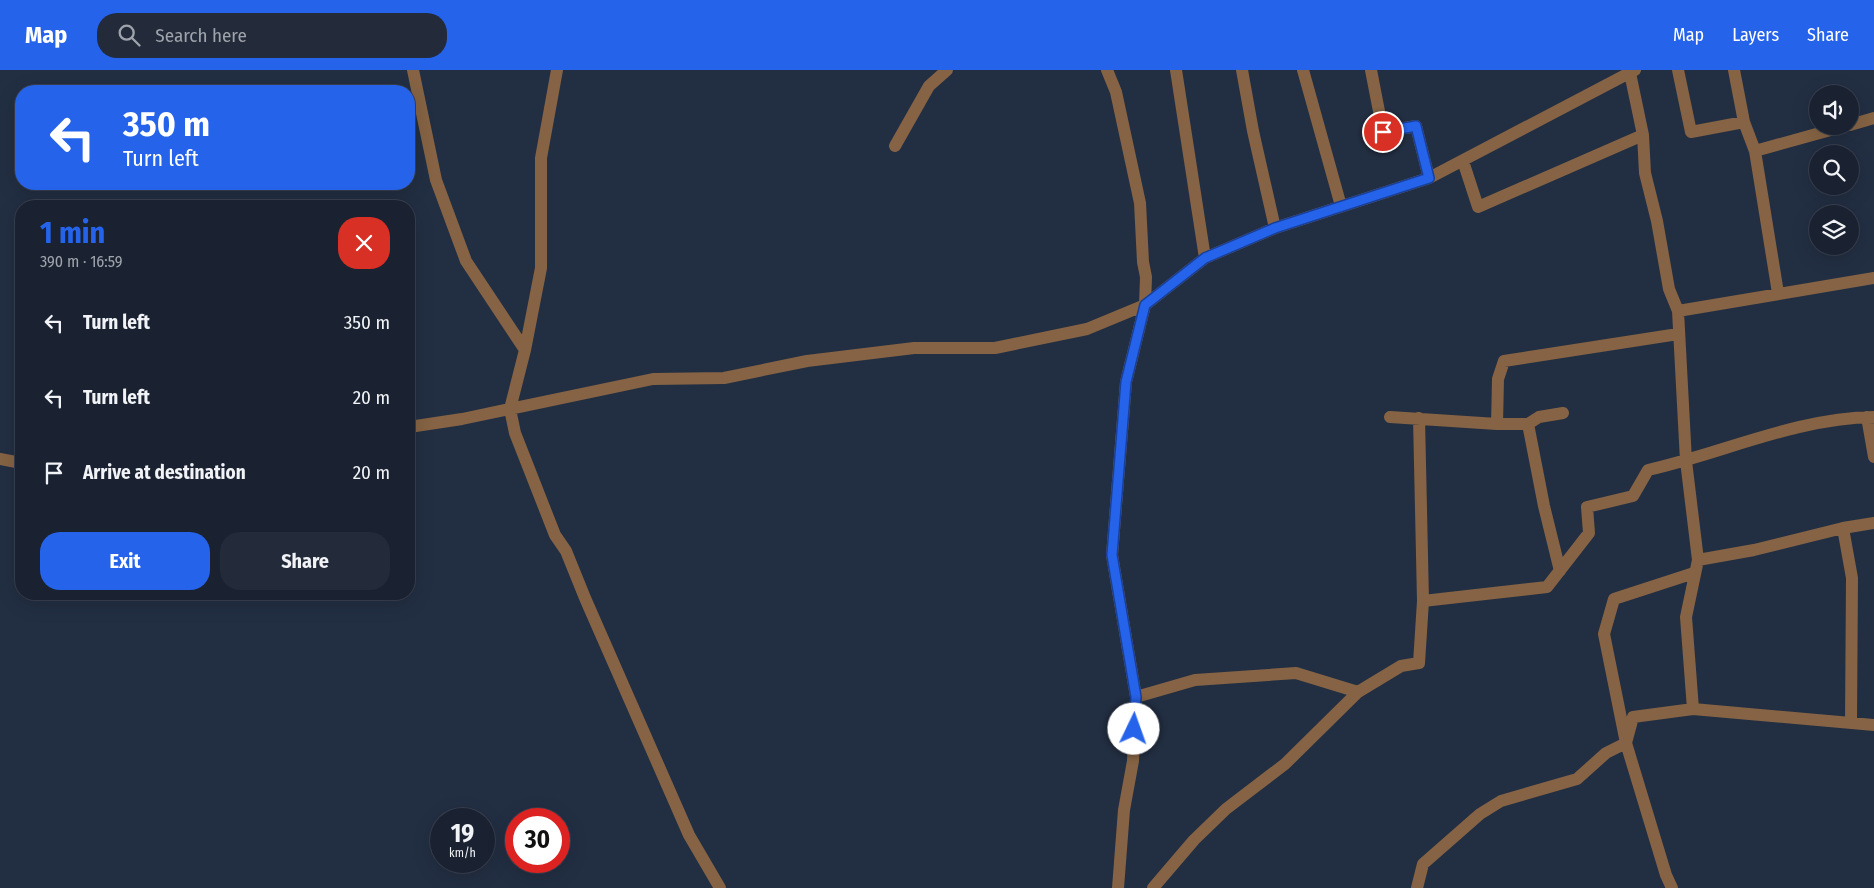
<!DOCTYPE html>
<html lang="en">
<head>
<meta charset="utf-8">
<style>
  body { margin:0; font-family:"Fira Sans Condensed",sans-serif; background:#232a3a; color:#f1f3f6; height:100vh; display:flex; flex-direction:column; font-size:19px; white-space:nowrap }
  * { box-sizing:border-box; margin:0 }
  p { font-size:16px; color:#9fa4ac }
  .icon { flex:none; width:28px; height:28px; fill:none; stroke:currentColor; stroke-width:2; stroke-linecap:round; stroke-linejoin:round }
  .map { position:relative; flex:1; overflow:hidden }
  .sheet { position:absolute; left:15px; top:130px; width:400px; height:400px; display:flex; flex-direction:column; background:#1a2232; border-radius:20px; box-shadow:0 5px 20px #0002,0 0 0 1px #383f4d }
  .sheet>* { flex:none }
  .hud { position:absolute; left:15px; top:15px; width:400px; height:105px; border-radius:20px; box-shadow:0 5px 20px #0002,0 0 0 1px #383f4d; background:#2563eb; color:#fff; overflow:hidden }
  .tools { position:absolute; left:1809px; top:15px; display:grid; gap:10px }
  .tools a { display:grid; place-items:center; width:50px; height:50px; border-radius:50%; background:#1a2232; box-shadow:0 5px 20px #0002,0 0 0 1px #383f4d; font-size:25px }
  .speed { position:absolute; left:430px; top:738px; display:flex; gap:10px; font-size:25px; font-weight:700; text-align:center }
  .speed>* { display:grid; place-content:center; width:65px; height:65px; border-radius:50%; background:#1a2232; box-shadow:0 5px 20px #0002,0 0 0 1px #383f4d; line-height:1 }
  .speed small { font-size:12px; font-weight:400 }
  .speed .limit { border:8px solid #d22; background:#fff; color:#111 }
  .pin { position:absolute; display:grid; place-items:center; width:42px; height:42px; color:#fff; margin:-21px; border:2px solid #fff; border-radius:50%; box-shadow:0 1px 5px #0007 }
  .me { position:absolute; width:55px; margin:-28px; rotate:3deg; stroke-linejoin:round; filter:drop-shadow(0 0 4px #0008) }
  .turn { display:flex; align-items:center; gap:18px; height:105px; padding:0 25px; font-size:22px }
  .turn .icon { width:65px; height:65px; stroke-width:2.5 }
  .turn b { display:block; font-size:35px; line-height:42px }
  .round { display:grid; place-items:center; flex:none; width:52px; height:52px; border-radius:20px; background:#232a3a }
  .overview { display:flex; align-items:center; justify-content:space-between; height:85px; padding:0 25px }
  h1 { font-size:30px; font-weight:700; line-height:38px; color:#2563eb }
  .button { display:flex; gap:10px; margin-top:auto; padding:10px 25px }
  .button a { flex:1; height:58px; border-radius:20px; background:#2563eb; color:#fff; font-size:20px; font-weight:700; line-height:58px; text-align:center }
  .button a+a { background:#232a3a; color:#f1f3f6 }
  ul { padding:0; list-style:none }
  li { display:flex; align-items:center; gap:15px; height:75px; padding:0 25px }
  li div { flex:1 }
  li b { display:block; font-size:19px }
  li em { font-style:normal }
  header { display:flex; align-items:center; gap:30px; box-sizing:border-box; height:70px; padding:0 25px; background:#2563eb; color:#fff }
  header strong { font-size:24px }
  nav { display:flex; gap:28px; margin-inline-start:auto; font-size:18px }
  .search { width:350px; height:45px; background:#232a3a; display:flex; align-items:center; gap:12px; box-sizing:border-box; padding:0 18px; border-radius:20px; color:#9fa4ac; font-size:19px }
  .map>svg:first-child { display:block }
</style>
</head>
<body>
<header>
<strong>Map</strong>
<div class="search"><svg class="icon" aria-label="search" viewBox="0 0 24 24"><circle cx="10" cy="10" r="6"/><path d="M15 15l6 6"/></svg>Search here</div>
<nav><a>Map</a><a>Layers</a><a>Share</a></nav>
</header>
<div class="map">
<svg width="1874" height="818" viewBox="0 0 1874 818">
  <rect width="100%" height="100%" fill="#222e42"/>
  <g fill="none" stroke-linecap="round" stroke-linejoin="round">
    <path stroke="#856344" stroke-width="12" d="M413 0 436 110 466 191 525 280 510 339 515 363 555 465 566 481 585 528 689 765 720 818
      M1107 0 1116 22 1140 133 1143 192 1146 207 1145 235 1126 312 1112 485 1136 627 1133 691 1124 740 1118 818
      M1176 0 1205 188
      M1242 0 1253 61 1275 158
      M1303 0 1341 136
      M1371 0 1383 62 1416 56 1429 108
      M1678 0 1691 62 1744 52 1755 81 1845 56
      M1734 0 1744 52
      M1630 3 1643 65 1645 103 1657 151 1669 219 1678 241
      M1850 55 1874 48
      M895 76 929 16 947 0
      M1755 81 1778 223
      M1463 91 1478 137 1643 65
      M525 280 541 198V88L557 0
      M1563 343 1539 347 1528 354H1497L1498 309 1504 291 1678 264
      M1390 347 1497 354
      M1867 347 1874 387
      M1419 348 1423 531
      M1528 354 1544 436 1560 501
      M409 357 462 349 653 309 724 308 807 291 914 278H995L1087 259 1145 235 1205 188 1275 158 1429 108 1635 0
      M0 389 21 393
      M1843 458 1852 508 1851 652
      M1698 490 1754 480 1843 458 1874 453
      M1136 627 1195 610 1296 603 1358 622 1401 596 1419 593 1423 531 1547 517 1589 463 1587 437 1633 426 1648 400C1723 383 1796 348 1874 347
      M1693 639 1686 547 1698 490 1686 391 1678 241 1874 208
      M1153 818 1194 770 1226 739 1285 694 1358 622
      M1417 818 1423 794 1480 744 1501 731 1577 709 1606 683 1626 673 1633 647 1693 639 1874 655
      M1672 818 1666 805 1626 673 1604 564 1614 529 1694 503"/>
  </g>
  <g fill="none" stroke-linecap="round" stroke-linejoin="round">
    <g stroke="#184099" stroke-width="12">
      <path id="route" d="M1134 659 1136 627 1112 485 1126 312 1145 235 1205 188 1275 158 1429 108 1416 56 1383 62"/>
    </g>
    <use href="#route" stroke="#2563eb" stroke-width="9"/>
  </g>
</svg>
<div class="tools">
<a><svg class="icon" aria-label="sound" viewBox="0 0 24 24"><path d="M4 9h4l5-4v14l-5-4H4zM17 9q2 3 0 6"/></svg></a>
<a><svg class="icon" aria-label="search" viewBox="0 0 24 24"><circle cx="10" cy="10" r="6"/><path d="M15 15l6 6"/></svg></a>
<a><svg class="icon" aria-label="layers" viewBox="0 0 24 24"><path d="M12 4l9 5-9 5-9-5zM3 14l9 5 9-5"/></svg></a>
</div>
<div class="speed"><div>19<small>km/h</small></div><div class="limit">30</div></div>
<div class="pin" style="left:1383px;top:62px;background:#d93025"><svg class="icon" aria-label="arrive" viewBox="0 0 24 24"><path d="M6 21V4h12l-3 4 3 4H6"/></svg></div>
<svg class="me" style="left:1134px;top:659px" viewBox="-20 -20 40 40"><circle r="19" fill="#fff"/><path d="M0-13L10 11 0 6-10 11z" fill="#2563eb"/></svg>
<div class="hud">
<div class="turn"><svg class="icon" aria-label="left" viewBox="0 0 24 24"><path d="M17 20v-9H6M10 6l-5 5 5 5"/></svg><div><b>350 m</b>Turn left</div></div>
</div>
<section class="sheet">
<div class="overview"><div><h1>1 min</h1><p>390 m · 16:59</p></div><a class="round" style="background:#d93025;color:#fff"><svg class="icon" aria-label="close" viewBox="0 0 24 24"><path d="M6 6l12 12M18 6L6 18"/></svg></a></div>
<ul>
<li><svg class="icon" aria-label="left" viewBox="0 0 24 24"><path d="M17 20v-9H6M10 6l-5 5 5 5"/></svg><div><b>Turn left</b></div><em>350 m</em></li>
<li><svg class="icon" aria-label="left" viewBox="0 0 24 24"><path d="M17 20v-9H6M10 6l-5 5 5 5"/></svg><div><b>Turn left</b></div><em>20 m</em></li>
<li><svg class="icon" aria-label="arrive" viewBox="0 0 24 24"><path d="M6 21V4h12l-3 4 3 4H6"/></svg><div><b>Arrive at destination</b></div><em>20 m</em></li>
</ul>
<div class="button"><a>Exit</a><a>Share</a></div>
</section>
</div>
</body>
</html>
